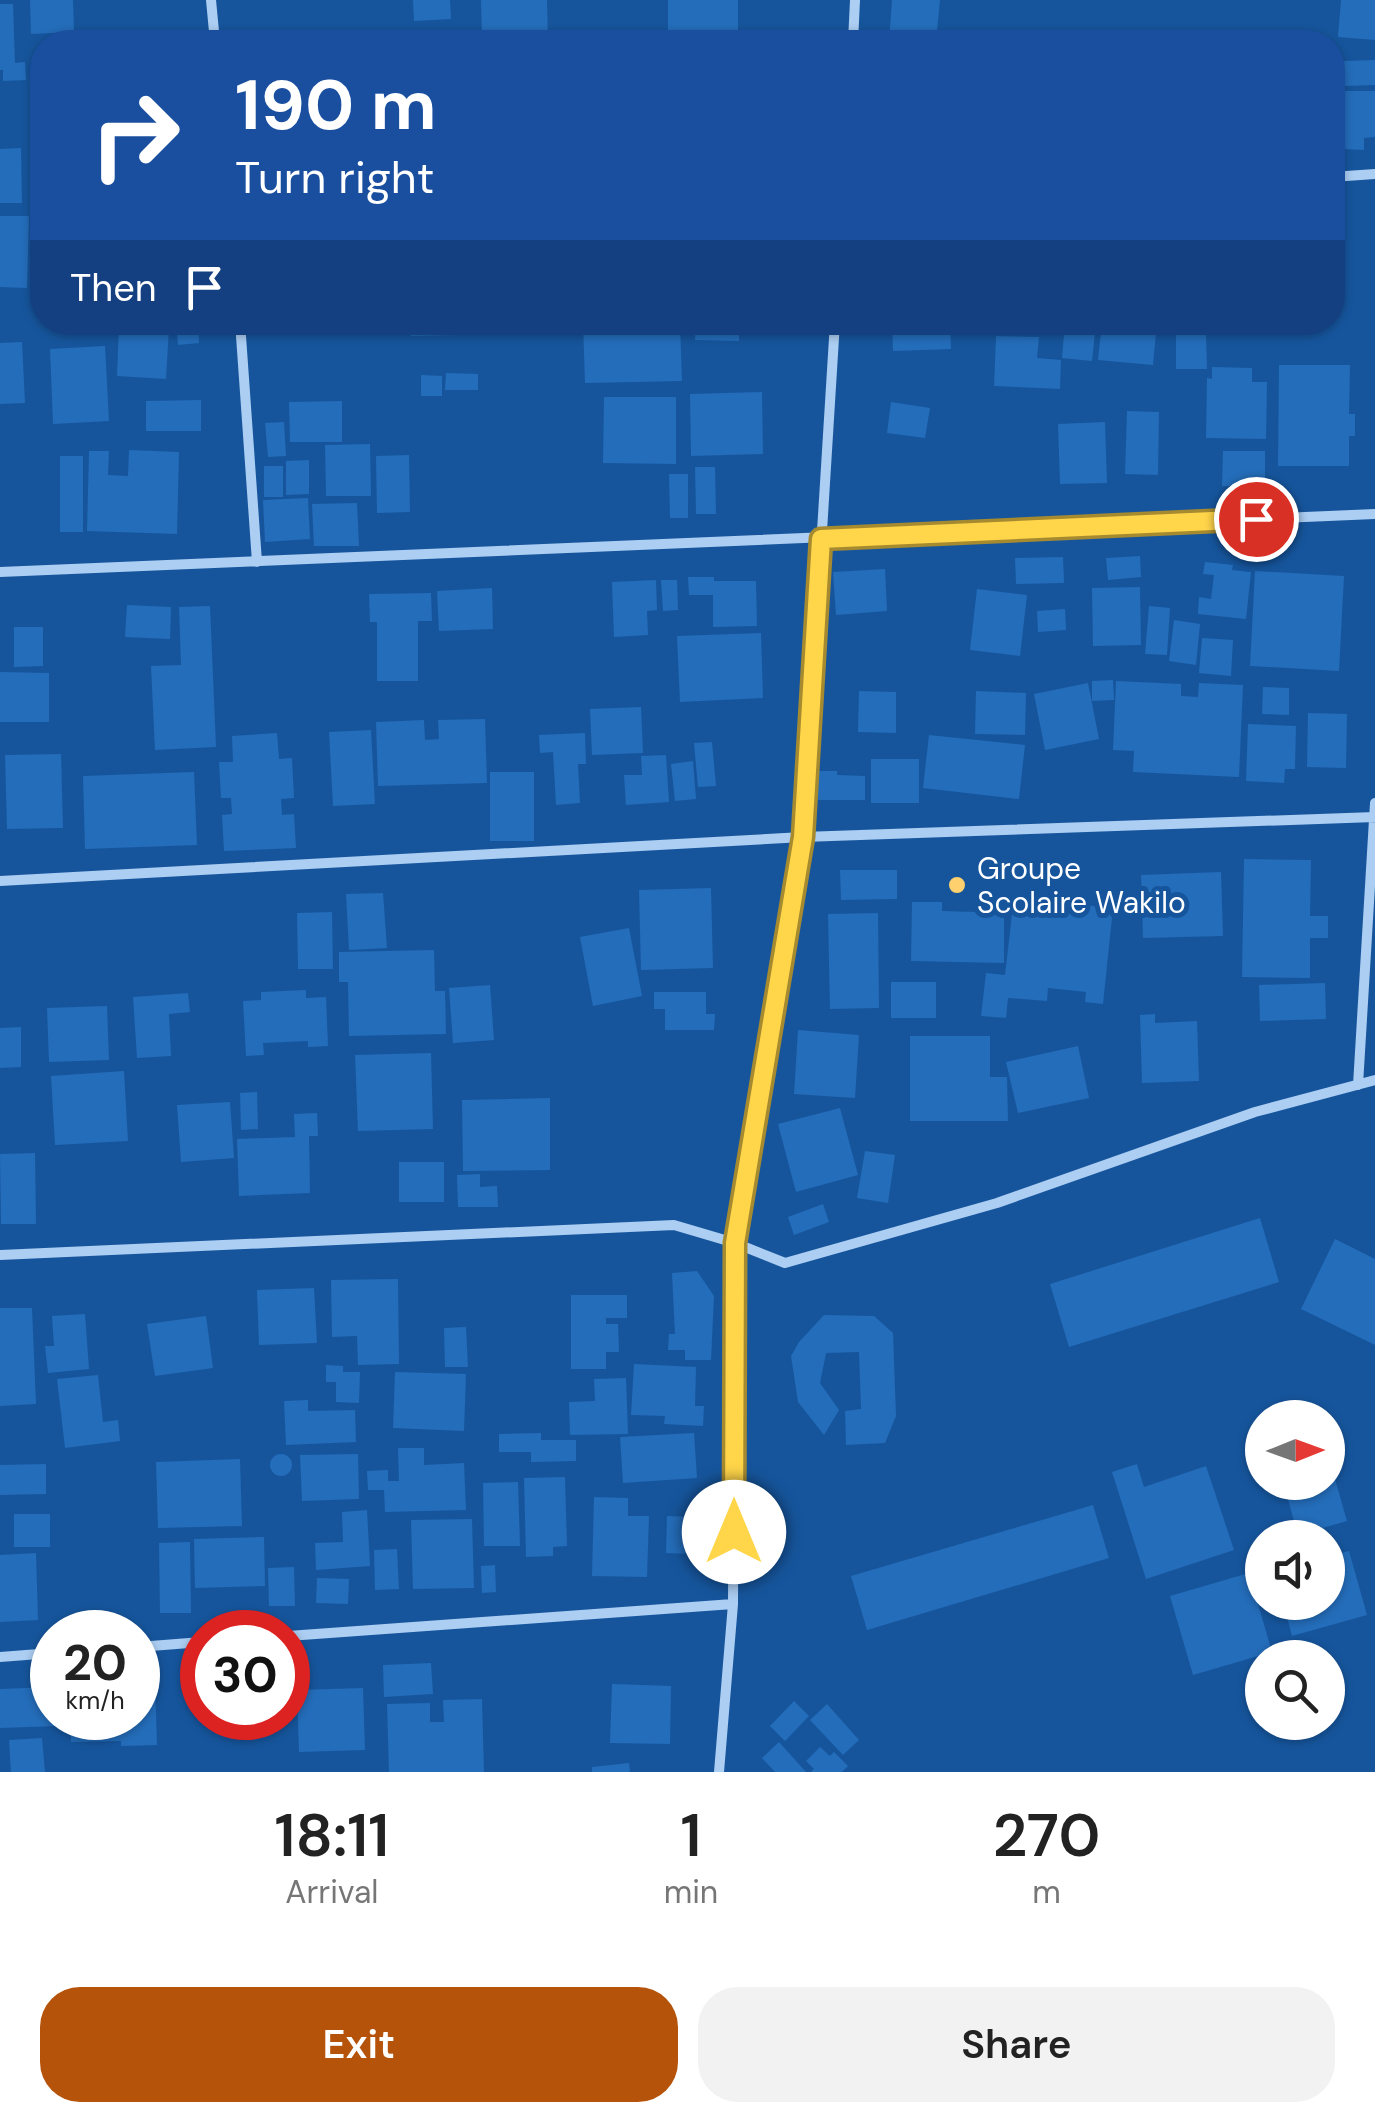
<!DOCTYPE html>
<html lang="en">
<head>
<meta charset="utf-8">
<style>
  body { margin:0; font-family:"DM Sans",sans-serif; background:#f2f2f2; color:#222; height:100vh; display:flex; flex-direction:column; font-size:38px; white-space:nowrap }
  * { box-sizing:border-box; margin:0 }
  p { font-size:32px; color:#767676 }
  .icon { flex:none; width:55px; height:55px; fill:none; stroke:currentColor; stroke-width:2; stroke-linecap:round; stroke-linejoin:round }
  .map { position:relative; height:1772px; overflow:hidden }
  .drawer { display:flex; flex-direction:column; background:#fff; flex:1 }
  .drawer>* { flex:none }
  .banner { position:absolute; left:30px; top:30px; width:1315px; height:305px; border-radius:40px; box-shadow:0 2px 8px #0004; background:#1a4fa0; color:#fff; overflow:hidden }
  .needle { width:65px; rotate:89deg }
  .controls { position:absolute; left:1245px; top:1400px; display:grid; gap:20px }
  .controls a { display:grid; place-items:center; width:100px; height:100px; border-radius:50%; background:#fff; box-shadow:0 2px 8px #0004; font-size:50px }
  .speed { position:absolute; left:30px; top:1610px; display:flex; gap:20px; font-size:50px; font-weight:700; text-align:center }
  .speed>* { display:grid; place-content:center; width:130px; height:130px; border-radius:50%; background:#fff; box-shadow:0 2px 8px #0004; line-height:1 }
  .speed small { font-size:25px; font-weight:400 }
  .speed .limit { border:15px solid #d22; background:#fff; color:#111 }
  .pin { position:absolute; display:grid; place-items:center; width:85px; height:85px; color:#fff; margin:-42px; border:5px solid #fff; border-radius:50%; box-shadow:0 2px 10px #0007 }
  .me { position:absolute; width:110px; margin:-55px; rotate:0deg; stroke-linejoin:round; filter:drop-shadow(0 0 8px #0008) }
  .turn { display:flex; align-items:center; gap:35px; height:210px; padding:0 40px; font-size:45px }
  .turn .icon { width:130px; height:130px; stroke-width:2.5 }
  .turn b { display:block; font-size:70px; line-height:85px }
  .then { display:flex; align-items:center; height:95px; padding:0 40px; background:#0003; gap:20px; font-size:38px }
  .eta { display:flex; justify-content:space-evenly; align-items:center; height:170px; text-align:center }
  .eta b { font-size:60px; font-weight:600; line-height:70px }
  .cta { display:flex; gap:20px; margin-top:auto; padding:20px 40px }
  .cta a { flex:1; height:115px; border-radius:40px; background:#b45309; color:#fff; font-size:40px; font-weight:600; line-height:115px; text-align:center }
  .cta a+a { background:#f2f2f2; color:#222 }
  .map>svg:first-child { display:block }
</style>
</head>
<body>
<div class="map">
<svg width="1375" height="1772" viewBox="0 0 1375 1772">
  <rect width="100%" height="100%" fill="#16559c"/>
  <path fill="#246dba" d="M30 0H73L74 32 31 34Z
    M413 0H450L451 19 414 21Z
    M481 0H547L548 42H482Z
    M668 0H738V42H668Z
    M892 0H940L936 42H889Z
    M1341 0H1375V40L1338 37Z
    M0 4H13L15 63 25 62 26 80 3 81V70H0Z
    M1375 60V85L1344 86 1343 61Z
    M1332 91H1375V137L1364 138V150L1344 149 1343 137H1332Z
    M21 148 22 203H0V149Z
    M0 216H29L27 288 0 287Z
    M176 322H198L199 343 178 345Z
    M411 322H457L458 335 411 336Z
    M583 322H680L682 381 585 383Z
    M696 322H739V341L695 340Z
    M892 322H950L951 349 893 351Z
    M1065 322H1096L1092 361 1062 358Z
    M1102 322H1157L1153 365 1098 360Z
    M119 326 169 328 166 379 117 376Z
    M1176 335H1206L1207 369H1176Z
    M996 336 1039 337 1037 358 1061 360 1060 389 994 386Z
    M22 342 25 403 0 404V343Z
    M105 346 109 421 53 424 50 349Z
    M1279 365H1350L1349 414H1355V436H1349V466H1278Z
    M1212 367 1252 368V382H1267L1266 439 1206 438 1207 378 1212 379Z
    M446 373 478 374V390H445Z
    M421 375 442 376V396H421Z
    M762 392 763 454 691 456 690 394Z
    M604 397H676V464L603 463Z
    M201 400V431H146V401Z
    M342 401V442H290L289 402Z
    M891 402 930 408 925 438 887 433Z
    M1127 411 1159 412 1158 475 1125 474Z
    M284 422 286 456 268 457 265 423Z
    M1105 422 1107 483 1060 484 1058 424Z
    M370 444 371 496H326L325 445Z
    M129 450 179 452 177 534 87 531 89 451H109L108 475 128 476Z
    M1223 451H1265V487L1222 486Z
    M409 455 410 512 377 513 376 456Z
    M60 456H83V532H60Z
    M309 460V494L286 495V461Z
    M264 466H283V497H264Z
    M695 467H715L716 514H696Z
    M669 474H688V518H670Z
    M308 498 310 539 265 542 263 500Z
    M357 503 359 546H314L312 504Z
    M1140 556 1141 577 1108 580 1106 558Z
    M1063 557 1064 583 1016 584 1015 558Z
    M1205 562 1233 565 1232 570 1251 572 1246 619 1198 614 1199 597 1211 599 1214 575 1203 574Z
    M885 569 887 611 836 615 833 572Z
    M1255 571 1344 576 1339 671 1250 666Z
    M688 577H714V581H756L757 626 713 627V595H689Z
    M656 580 657 610 647 611 648 635 614 637 612 582Z
    M661 580H677L678 610 663 611Z
    M1140 587 1141 645 1093 646 1092 588Z
    M492 588 493 629 439 631 437 591Z
    M977 589 1027 595 1020 656 970 650Z
    M431 593 432 621H418V681H377V622H370L369 594Z
    M127 605 171 607 170 639 125 637Z
    M210 606 216 747 155 750 151 666 181 665 179 607Z
    M1149 606 1170 608 1167 655 1145 654Z
    M1065 609 1066 630 1038 632 1037 611Z
    M1174 620 1200 624 1196 665 1169 661Z
    M14 627H43V666L14 667Z
    M761 633 763 698 680 702 677 636Z
    M1202 638 1233 640 1231 676 1199 673Z
    M0 672 49 673V722H0Z
    M1113 680 1114 700 1092 701V681Z
    M1116 681 1181 684V696L1198 697 1199 683 1243 685 1239 777 1133 772 1134 751 1113 750Z
    M1088 683 1099 739 1045 750 1034 694Z
    M1263 687 1289 688V715L1262 714Z
    M859 691 896 692V733L858 732Z
    M976 691 1026 693 1025 735 975 734Z
    M641 707 643 753 592 755 590 709Z
    M1308 713 1347 714 1346 768 1307 767Z
    M485 719 487 783 378 786 376 722 424 720 425 740 439 739 438 720Z
    M1248 724 1296 726 1295 769H1285L1284 783 1246 781Z
    M371 730 375 804 333 806 329 732Z
    M277 733 279 759 292 758 294 798 281 799 282 815 294 814 296 848 224 851 222 815 232 814 231 798H221L219 762H233L232 736Z
    M585 733 586 764H578L580 803 556 805 553 752 540 753 539 735Z
    M929 735 1025 745 1019 799 923 788Z
    M712 742 716 786 698 787 694 743Z
    M61 754 63 828 7 829 5 755Z
    M666 755 669 802 626 805 624 775H642L641 756Z
    M871 759H919V803H871Z
    M693 761 696 799 675 801 671 764Z
    M818 771H837V775L865 776V800H818Z
    M194 772 197 845 85 849 83 776Z
    M490 772H534V841H490Z
    M1244 859 1311 860 1310 916H1328V938H1310V978L1242 977Z
    M840 870H897V899L841 900Z
    M1221 872 1223 936 1143 938 1141 875Z
    M711 888 713 968 641 970 639 890Z
    M383 893 387 948 349 950 346 894Z
    M1014 897 1113 908 1103 1004 1085 1002 1086 992 1048 988 1047 1001 1008 998 1006 1018 981 1016 986 973 1005 975Z
    M912 902H942V911L975 912V903H1004V963L911 961Z
    M332 912 333 969H298L297 913Z
    M878 913 879 1008 830 1009 828 914Z
    M629 928 642 996 593 1006 580 937Z
    M434 950 435 991H445L446 1034 349 1036 348 982H339V952Z
    M891 982H936V1018H891Z
    M1325 983 1326 1019 1260 1021 1259 985Z
    M490 985 494 1040 453 1043 449 988Z
    M306 990V998L326 997 328 1046 308 1047V1041L263 1043 264 1055 246 1056 243 1001 261 1000V992Z
    M654 992H706V1014H715L714 1030H665V1009H654Z
    M188 993 190 1012 169 1014 171 1056 137 1058 133 997Z
    M107 1006 109 1060 49 1062 47 1008Z
    M1155 1014V1023L1197 1021 1199 1081 1142 1083 1140 1015Z
    M21 1027V1067L0 1068V1028Z
    M798 1030 859 1035 855 1098 794 1094Z
    M910 1036H990V1077H1007L1008 1121H910Z
    M1078 1046 1089 1098 1018 1113 1006 1062Z
    M431 1053 433 1129 358 1131 355 1055Z
    M124 1071 128 1141 55 1145 51 1076Z
    M257 1092 258 1129 241 1130 240 1093Z
    M550 1098V1170L463 1171 462 1100Z
    M230 1102 234 1158 181 1162 177 1105Z
    M840 1108 858 1175 796 1192 778 1124Z
    M317 1113 318 1136H309L310 1193 239 1196 237 1139 295 1137 294 1114Z
    M865 1151 895 1155 888 1203 857 1198Z
    M35 1153 36 1224H1L0 1154Z
    M399 1162H444V1202H399Z
    M480 1174V1187L497 1186 498 1207H458L457 1175Z
    M823 1204 829 1222 794 1235 788 1217Z
    M1260 1218 1279 1282 1069 1347 1050 1284Z
    M1335 1239 1375 1259V1345L1301 1309Z
    M697 1271 714 1296 711 1360H685V1350H668L669 1334H675L672 1273Z
    M398 1279 399 1364 358 1365 357 1336 332 1337 331 1280Z
    M314 1288 317 1343 259 1345 257 1290Z
    M571 1295H627V1318H606V1324H618L619 1352H606V1369H571Z
    M0 1308H32L36 1404 0 1406Z
    M85 1314 89 1369 48 1373 45 1346H54L52 1316Z
    M824 1315 874 1316 893 1333 896 1416 885 1443 846 1445 845 1411 861 1409 859 1352 826 1353 820 1383 839 1410 824 1435 798 1402 791 1356 799 1342Z
    M206 1316 213 1368 155 1376 147 1324Z
    M466 1327 468 1367H445L444 1328Z
    M634 1364 696 1367 695 1406H704L703 1426 664 1424 665 1416 631 1415Z
    M326 1365 343 1366V1372H360L359 1403 336 1402V1382H326Z
    M395 1372 466 1374 464 1431 393 1428Z
    M98 1375 103 1422 118 1420 120 1441 65 1448 57 1379Z
    M626 1378 628 1434 570 1435 569 1402 595 1401 594 1379Z
    M308 1400V1411L355 1410 356 1442 286 1445 284 1401Z
    M541 1433V1440H576V1461L531 1462V1452H499V1434Z
    M694 1433 697 1478 623 1483 620 1437Z
    M398 1448H424V1465L464 1463 466 1510 385 1512 384 1490H368L367 1471 388 1470V1481H399Z
    M270 1465a11 11 0 1 1 22 0a11 11 0 1 1-22 0Z
    M358 1454 359 1499 302 1501 300 1455Z
    M1329 1458 1347 1521 1298 1535 1283 1482H1328Z
    M240 1459 242 1526 158 1528 156 1462Z
    M46 1464V1494L0 1495V1465Z
    M1137 1464 1144 1487 1206 1466 1234 1550 1146 1579 1112 1472Z
    M565 1477 567 1546 553 1547V1556L526 1557 524 1478Z
    M518 1482 520 1546H484L483 1483Z
    M594 1497 628 1498V1516H649L647 1577 592 1576Z
    M1093 1505 1109 1558 867 1630 851 1576Z
    M367 1510 370 1566 316 1570 315 1543 343 1542 342 1512Z
    M14 1514H50V1547H14Z
    M667 1516 692 1517 691 1554 666 1553Z
    M472 1519 474 1588 413 1589 411 1520Z
    M264 1537 265 1586 195 1588 194 1539Z
    M190 1542 191 1613H160L159 1543Z
    M397 1549 399 1589 375 1590 374 1550Z
    M1349 1551 1367 1615 1292 1636 1283 1602H1328V1556Z
    M36 1553 38 1620 0 1622V1555Z
    M495 1565 496 1592 482 1593 481 1566Z
    M294 1567 295 1606H269L268 1568Z
    M1249 1573 1272 1652 1193 1675 1170 1596Z
    M317 1578 349 1579 348 1604 316 1603Z
    M431 1663 433 1694 384 1697 383 1665Z
    M138 1681H155L157 1745 121 1746V1741L71 1742 70 1718H138Z
    M612 1684 671 1686 670 1744 610 1743Z
    M52 1687V1718H58V1726L0 1728V1689Z
    M363 1688 365 1750 299 1752 297 1690Z
    M482 1699 484 1772H389L387 1704 430 1703V1722H444L443 1700Z
    M794 1701 809 1716 785 1741 770 1726Z
    M827 1704 859 1740 843 1755 810 1720Z
    M42 1738 45 1772H11L9 1740Z
    M779 1742 806 1772H775L762 1758Z
    M820 1747 830 1756 834 1752 848 1766 842 1772H811L814 1769 806 1761Z
    M629 1763 630 1772H592V1767Z"/>
  <g fill="none" stroke-linecap="round" stroke-linejoin="round">
    <path stroke="#accef3" stroke-width="10" d="M211 0 215 42
      M853 42 855 0
      M1332 177 1375 174
      M240 322 257 562
      M0 572 1375 514
      M0 881 803 837 1375 817
      M1358 1085 1375 803
      M0 1255 674 1225 735 1243 785 1263 997 1203 1255 1112 1375 1080
      M288 1636 733 1604
      M138 1647 202 1642
      M0 1657 52 1653
      M719 1772 733 1604 735 1243 803 837 835 322"/>
  </g>
  <g fill="none" stroke-linecap="round" stroke-linejoin="round">
    <g stroke="#a68a30" stroke-width="25">
      <path id="route" d="M734 1532 735 1243 803 837 821 539 1256 519"/>
    </g>
    <use href="#route" stroke="#ffd54a" stroke-width="18"/>
  </g>
  <circle fill="#ffd06e" stroke="#16559c" stroke-width="4" cx="957" cy="885" r="10"/>
  <g text-anchor="middle" dominant-baseline="central" stroke-width="10" stroke-linejoin="round" paint-order="stroke">
    <g font-size="30" fill="#fff" stroke="#16559c" text-anchor="start">
      <text x="977" y="868">Groupe<tspan x="977" dy="34">Scolaire Wakilo</tspan></text>
    </g>
  </g>
</svg>
<div class="controls">
<a><svg class="needle" viewBox="-14 -14 28 28"><path d="M0-13l5 13h-10z" fill="#e53935"/><path d="M0 13l5-13h-10z" fill="#767676"/></svg></a>
<a><svg class="icon" aria-label="sound" viewBox="0 0 24 24"><path d="M4 9h4l5-4v14l-5-4H4zM17 9q2 3 0 6"/></svg></a>
<a><svg class="icon" aria-label="search" viewBox="0 0 24 24"><circle cx="10" cy="10" r="6"/><path d="M15 15l6 6"/></svg></a>
</div>
<div class="speed"><div>20<small>km/h</small></div><div class="limit">30</div></div>
<div class="pin" style="left:1256px;top:519px;background:#d93025"><svg class="icon" aria-label="arrive" viewBox="0 0 24 24"><path d="M6 21V4h12l-3 4 3 4H6"/></svg></div>
<svg class="me" style="left:734px;top:1532px" viewBox="-20 -20 40 40"><circle r="19" fill="#fff"/><path d="M0-13L10 11 0 6-10 11z" fill="#ffd54a"/></svg>
<div class="banner">
<div class="turn"><svg class="icon" aria-label="right" viewBox="0 0 24 24"><path d="M7 20v-9h11M14 6l5 5-5 5"/></svg><div><b>190 m</b>Turn right</div></div>
<div class="then">Then<svg class="icon" aria-label="arrive" viewBox="0 0 24 24"><path d="M6 21V4h12l-3 4 3 4H6"/></svg></div>
</div>
</div>
<section class="drawer">
<div class="eta">
<div><b>18:11</b><p>Arrival</p></div>
<div><b>1</b><p>min</p></div>
<div><b>270</b><p>m</p></div>
</div>
<div class="cta"><a>Exit</a><a>Share</a></div>
</section>
</body>
</html>
